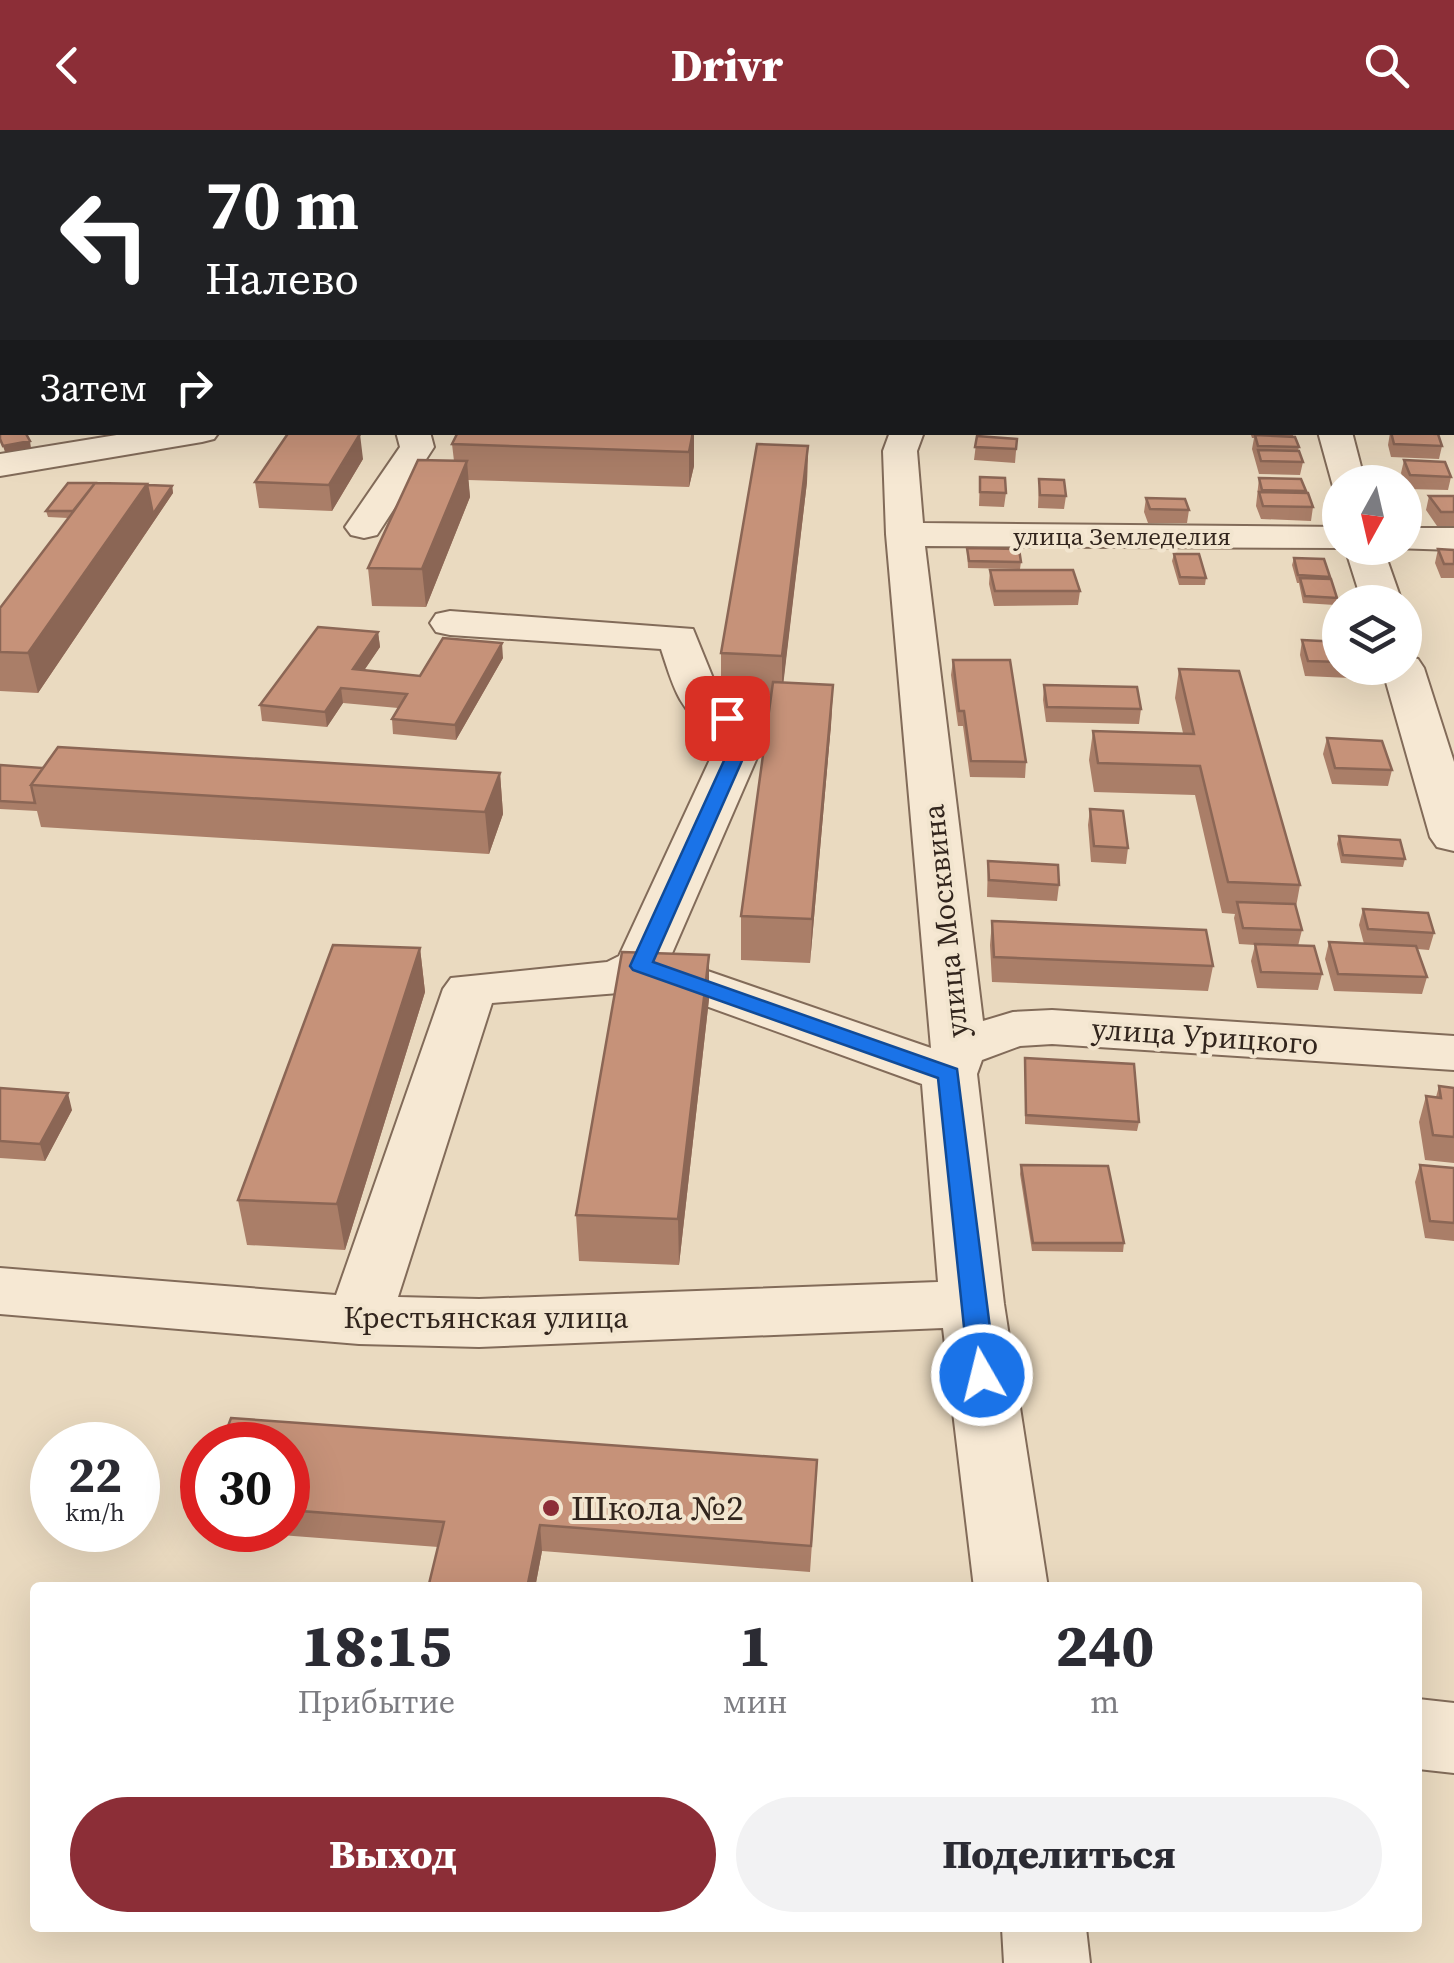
<!DOCTYPE html>
<html lang="ru">
<head>
<meta charset="utf-8">
<style>
  body { margin:0; font-family:"Source Serif 4",serif; background:#f2f2f3; color:#2b2b33; height:100vh; display:flex; flex-direction:column; font-size:38px; white-space:nowrap }
  * { box-sizing:border-box; margin:0 }
  p { font-size:32px; color:#7c7c81 }
  .icon { flex:none; width:55px; height:55px; fill:none; stroke:currentColor; stroke-width:2; stroke-linecap:round; stroke-linejoin:round }
  .map { position:relative; flex:1; overflow:hidden }
  .side { position:absolute; left:30px; top:1452px; width:1392px; height:350px; display:flex; flex-direction:column; background:#fff; border-radius:10px; box-shadow:0 10px 40px #0002 }
  .side>* { flex:none }
  .guide { position:absolute; left:0px; top:0px; width:1455px; height:305px; box-shadow:0 10px 40px #0002; background:#202124; color:#fff; overflow:hidden }
  .needle { width:65px; rotate:188deg }
  .controls { position:absolute; left:1322px; top:335px; display:grid; gap:20px }
  .controls a { display:grid; place-items:center; width:100px; height:100px; border-radius:50%; background:#fff; box-shadow:0 10px 40px #0002; font-size:50px }
  .speed { position:absolute; left:30px; top:1292px; display:flex; gap:20px; font-size:50px; font-weight:700; text-align:center }
  .speed>* { display:grid; place-content:center; width:130px; height:130px; border-radius:50%; background:#fff; box-shadow:0 10px 40px #0002; line-height:1 }
  .speed small { font-size:25px; font-weight:400 }
  .speed .limit { border:15px solid #d22; background:#fff; color:#111 }
  .pin { position:absolute; display:grid; place-items:center; width:85px; height:85px; color:#fff; margin:-42px; border-radius:20px; box-shadow:0 5px 15px #0006 }
  .me { position:absolute; width:110px; margin:-55px; rotate:352deg; stroke-linejoin:round; filter:drop-shadow(0 0 8px #0008) }
  .turn { display:flex; align-items:center; gap:35px; height:210px; padding:0 40px; font-size:45px }
  .turn .icon { width:130px; height:130px; stroke-width:2.5 }
  .turn b { display:block; font-size:70px; line-height:85px }
  .then { display:flex; align-items:center; height:95px; padding:0 40px; background:#0003; gap:20px; font-size:38px }
  .eta { display:flex; justify-content:space-evenly; align-items:center; height:170px; text-align:center }
  .eta b { font-size:60px; font-weight:800; line-height:70px }
  .action { display:flex; gap:20px; margin-top:auto; padding:20px 40px }
  .action a { flex:1; height:115px; border-radius:60px; background:#8c2e37; color:#fff; font-size:40px; font-weight:800; line-height:115px; text-align:center }
  .action a+a { background:#f2f2f3; color:#2b2b33 }
  header { display:flex; justify-content:space-between; align-items:center; height:130px; padding:0 40px; background:#8c2e37; color:#fff; font-size:45px; font-weight:800 }
  .map>svg:first-child { display:block }
</style>
</head>
<body>
<header><svg class="icon" aria-label="back" viewBox="0 0 24 24"><path d="M15 5l-7 7 7 7"/></svg>Drivr<svg class="icon" aria-label="search" viewBox="0 0 24 24"><circle cx="10" cy="10" r="6"/><path d="M15 15l6 6"/></svg></header>
<div class="map">
<svg width="1454" height="1833" viewBox="0 0 1454 1833">
  <rect width="100%" height="100%" fill="#eadac0"/>
  <g fill="none" stroke-linecap="round" stroke-linejoin="round">
    <g stroke="#826b59" stroke-width="4">
      <path id="minor" d="M205 0H230L231 2H207Z
        M530 0H556L557 2H532Z
        M1268 0H1292V2H1268Z
        M1452 84H1454V100H1452Z
        M0 116 2 117V134H0Z
        M1452 199H1454V217H1452Z
        M135 302H219L214 309 202 312 0 346V324Z
        M396 302H430L434 317 377 405 364 408 351 405 345 397 400 317Z
        M890 302H924L917 321 923 393 1340 397V418H1383L1402 472H1362L1345 418 925 416 983 891 1013 882 1052 880 1454 906V940L1052 914 1020 916 982 930 977 944 1004 1174 1048 1458H974L943 1198 479 1217 359 1214 0 1184V1138L336 1165 443 859 451 848 607 832 619 826 713 623 711 600C679 583 672 552 661 519L450 505 436 502 430 493 436 484 450 481 693 499 721 568 752 595 759 623 670 828 931 918 886 404 883 321ZM645 854 922 954 938 1152 479 1169 398 1167 492 873 619 863Z
        M1318 302H1352L1365 352H1340V361L1334 360Z
        M1405 398H1454V420L1393 418H1405Z
        M1405 526 1418 529 1424 538 1454 632V721L1437 717 1430 707 1382 538H1405Z
        M1418 1569 1454 1573V1643L1418 1639Z
        M1002 1798H1086L1090 1833H1004Z"/>
    </g>
    <use href="#minor" fill="#f6e8d3" fill-rule="evenodd"/>
  </g>
  <path fill="#aa7e68" d="M694 302V336L689 357 468 350 470 367 426 477 372 476 368 438 454 331 452 314Z
    M1250 302H1293V307L1299 317 1298 321 1303 332 1300 345 1259 344 1252 319 1254 308H1252Z
    M1385 302H1433L1442 316 1439 329 1391 327 1388 315 1390 303Z
    M977 306 1017 309 1015 333 974 330Z
    M808 316 807 352 783 553 833 555 831 595 810 833 741 830V786L771 565 721 563V523Z
    M363 329 332 381 259 378 255 352Z
    M1404 330 1451 347 1448 360 1407 359 1401 343Z
    M980 347 1006 363 1004 377 979 376Z
    M1259 348 1306 361 1305 363 1313 377 1311 391 1261 389 1256 376Z
    M1039 349 1066 366 1064 379 1038 378Z
    M172 356 173 363 38 563 0 561V478L68 388 48 387 46 381Z
    M1429 366H1454V396H1437L1426 380Z
    M1146 368 1189 380 1187 393H1148L1144 382Z
    M967 418 1021 432 1020 439 968 438Z
    M1438 419 1454 420V448H1441L1435 433Z
    M1174 424 1206 448 1205 455H1179L1172 431Z
    M1294 428 1330 447 1329 449 1337 468 1335 475 1303 473 1299 453H1297L1292 435Z
    M990 440 1080 461 1078 475 994 476 989 454Z
    M378 502 380 517 364 540 420 546 503 528 456 610 393 604 392 589 398 578 343 573 327 597 262 591 260 575Z
    M1302 510 1340 512V538H1352L1350 548 1305 546 1300 525Z
    M953 530 1026 632 1025 648 970 647 963 596H958L951 545Z
    M1179 539 1300 755 1296 777 1302 800 1298 816 1322 844 1318 860 1257 858 1251 831 1255 815 1239 814 1234 788 1235 784 1222 783 1195 665 1094 662 1089 630 1093 601 1183 603 1175 568Z
    M1044 555 1141 579 1139 594 1046 592 1043 570Z
    M1327 608 1392 640 1388 656 1332 654 1323 624Z
    M0 635 43 638 500 643 503 684 489 724 41 697 37 681 0 679Z
    M1090 679 1128 718 1126 734 1091 732 1088 695Z
    M1339 706 1405 729 1403 737 1341 733 1337 714Z
    M988 731 1059 755 1057 771 987 767Z
    M1363 779 1434 803 1429 820 1417 819 1427 847 1422 864 1334 861 1325 829 1329 812 1364 814 1359 795Z
    M992 791 1213 836 1208 861 992 852 990 815Z
    M420 818 425 862 345 1120 247 1115 238 1070Z
    M709 825V869L679 1135 579 1131 576 1085Z
    M1025 928 1139 992 1137 1001 1025 994Z
    M1439 956 1454 958V1033L1425 1030 1419 992 1426 966 1436 967Z
    M0 958 72 980 45 1031 0 1028Z
    M1021 1035 1124 1113 1123 1122 1032 1121 1020 1044Z
    M1420 1035 1454 1038V1111L1425 1108 1415 1052Z
    M288 1315 816 1356 810 1442 542 1421 535 1458H428L438 1417 216 1400H288Z"/>
  <path fill="#8b6655" d="M84 0H106L107 2H85Z
    M694 302V336L689 357V322Z
    M360 304 363 329 332 381 329 355Z
    M30 311 31 318 5 322 3 316Z
    M808 316 807 352 782 565V526Z
    M467 331 470 367 426 477 422 439Z
    M147 354 172 356 173 363 38 563 28 523Z
    M378 502 380 517 355 554 353 539Z
    M502 513 503 528 456 610 455 595Z
    M833 555 831 595 810 833 812 789Z
    M341 558 343 573 327 597 325 582Z
    M500 643 503 684 489 724 485 682Z
    M420 818 425 862 345 1120 337 1074Z
    M709 825V869L679 1135 678 1089Z
    M68 963 72 980 45 1031 40 1014Z
    M540 1395 542 1421 535 1458H527Z"/>
  <path fill="#c69279" stroke="#8b6655" stroke-width="2.5" d="M150 0H184L185 2H151Z
    M247 0H282L283 1 249 2Z
    M965 0H990L989 2H964Z
    M1123 0H1153V2H1123Z
    M1352 0H1375L1376 2H1353Z
    M1393 0H1416L1417 2H1394Z
    M1436 0H1454V6H1452V2H1437Z
    M0 301H2V302H25L30 311 3 316 0 309Z
    M289 302H328L360 304 329 355 255 352Z
    M458 302H693L689 322 452 314Z
    M1391 302 1438 304 1442 316 1394 314Z
    M1255 305 1295 307 1299 317 1258 316Z
    M977 306 1017 309 1016 319 975 317Z
    M757 314 808 316 782 526 721 523Z
    M1258 320 1299 321 1303 332 1261 331Z
    M418 330 467 331 422 439 368 438Z
    M1404 330 1445 332 1451 347 1410 345Z
    M980 347 1005 348 1006 363 980 362Z
    M1259 348 1301 349 1306 361 1262 360Z
    M1039 349 1064 350 1066 366 1040 365Z
    M68 353H95L73 381H46Z
    M95 353 147 354 28 523 0 522V478Z
    M147 355 172 356 153 384Z
    M1259 362 1308 363 1313 377 1263 376Z
    M1429 366H1454V382H1441Z
    M1146 368 1185 369 1189 380 1150 379Z
    M967 418 1019 419 1021 432 969 431Z
    M1438 419 1454 420V434H1444Z
    M1174 424H1199L1206 448 1180 447Z
    M1294 428 1324 429 1330 447 1298 445Z
    M990 440H1073L1080 461H995Z
    M1300 448 1331 449 1337 468 1305 466Z
    M318 497 378 502 353 539 420 546 443 508 502 513 455 595 392 589 407 564 341 558 325 582 260 575Z
    M1302 510 1340 512V532L1308 531Z
    M953 530H1010L1026 632 971 631 964 581H959Z
    M1179 539 1239 541 1300 755 1228 752 1200 636 1098 633 1093 601 1194 604Z
    M773 552 833 555 812 789 741 786Z
    M1044 555 1137 557 1141 579 1047 577Z
    M1327 608 1382 611 1392 640 1335 638Z
    M58 617 500 643 485 682 31 655Z
    M0 635 43 638 31 655 35 673 0 671Z
    M1090 679 1123 681 1128 718 1094 716Z
    M1339 706 1400 710 1405 729 1343 725Z
    M988 731 1058 735 1059 755 989 750Z
    M1237 772 1295 774 1302 800 1243 798Z
    M1363 779 1428 783 1434 803 1368 799Z
    M992 791 1206 800 1213 836 994 827Z
    M1329 812 1416 816 1427 847 1338 844Z
    M1255 814 1314 816 1322 844 1261 842Z
    M333 815 420 818 337 1074 238 1070Z
    M622 822 709 825 678 1089 576 1085Z
    M1025 928 1134 934 1139 992 1026 985Z
    M1439 956 1454 958V1007L1433 1005 1426 966 1441 968Z
    M0 958 68 963 40 1014 0 1011Z
    M1021 1035 1108 1036 1124 1113H1033Z
    M1420 1035 1454 1038V1093L1430 1091Z
    M231 1288 817 1330 811 1416 540 1395 527 1458H428L444 1392 288 1380V1315H221Z"/>
  <path fill="#1a73e8" stroke="#114b97" stroke-width="2.5" d="M727 583 733 584 744 604 745 624 653 832 957 939 996 1245 992 1252 982 1255 973 1252 969 1245 938 948 633 840 630 836 727 624 726 604 718 588Z"/>
  <circle fill="#8c2e37" stroke="#f2e5cf" stroke-width="4" cx="551" cy="1378" r="10"/>
  <g text-anchor="middle" dominant-baseline="central" stroke-width="8" stroke-linejoin="round" paint-order="stroke">
    <g font-size="25" fill="#32251d" stroke="#f2e5cf">
      <text x="1122" y="406">улица Земледелия</text>
    </g>
    <g font-size="30" fill="#32251d" stroke="#f2e5cf">
      <text transform="translate(945 791) rotate(-96)">улица Москвина</text>
      <text transform="translate(1205 906) rotate(4)">улица Урицкого</text>
      <text x="486" y="1187">Крестьянская улица</text>
    </g>
    <g font-size="35" fill="#32251d" stroke="#f2e5cf" text-anchor="start">
      <text x="571" y="1378">Школа №2</text>
    </g>
  </g>
</svg>
<div class="controls">
<a><svg class="needle" viewBox="-14 -14 28 28"><path d="M0-13l5 13h-10z" fill="#e53935"/><path d="M0 13l5-13h-10z" fill="#7c7c81"/></svg></a>
<a><svg class="icon" aria-label="layers" viewBox="0 0 24 24"><path d="M12 4l9 5-9 5-9-5zM3 14l9 5 9-5"/></svg></a>
</div>
<div class="speed"><div>22<small>km/h</small></div><div class="limit">30</div></div>
<div class="pin" style="left:727px;top:588px;background:#d93025"><svg class="icon" aria-label="arrive" viewBox="0 0 24 24"><path d="M6 21V4h12l-3 4 3 4H6"/></svg></div>
<svg class="me" style="left:982px;top:1245px" viewBox="-20 -20 40 40"><circle r="17" fill="#1a73e8" stroke="#fff" stroke-width="3"/><path d="M0-11L8 9 0 5-8 9z" fill="#fff"/></svg>
<div class="guide">
<div class="turn"><svg class="icon" aria-label="left" viewBox="0 0 24 24"><path d="M17 20v-9H6M10 6l-5 5 5 5"/></svg><div><b>70 m</b>Налево</div></div>
<div class="then">Затем<svg class="icon" aria-label="right" viewBox="0 0 24 24"><path d="M7 20v-9h11M14 6l5 5-5 5"/></svg></div>
</div>
<section class="side">
<div class="eta">
<div><b>18:15</b><p>Прибытие</p></div>
<div><b>1</b><p>мин</p></div>
<div><b>240</b><p>m</p></div>
</div>
<div class="action"><a>Выход</a><a>Поделиться</a></div>
</section>
</div>
</body>
</html>
